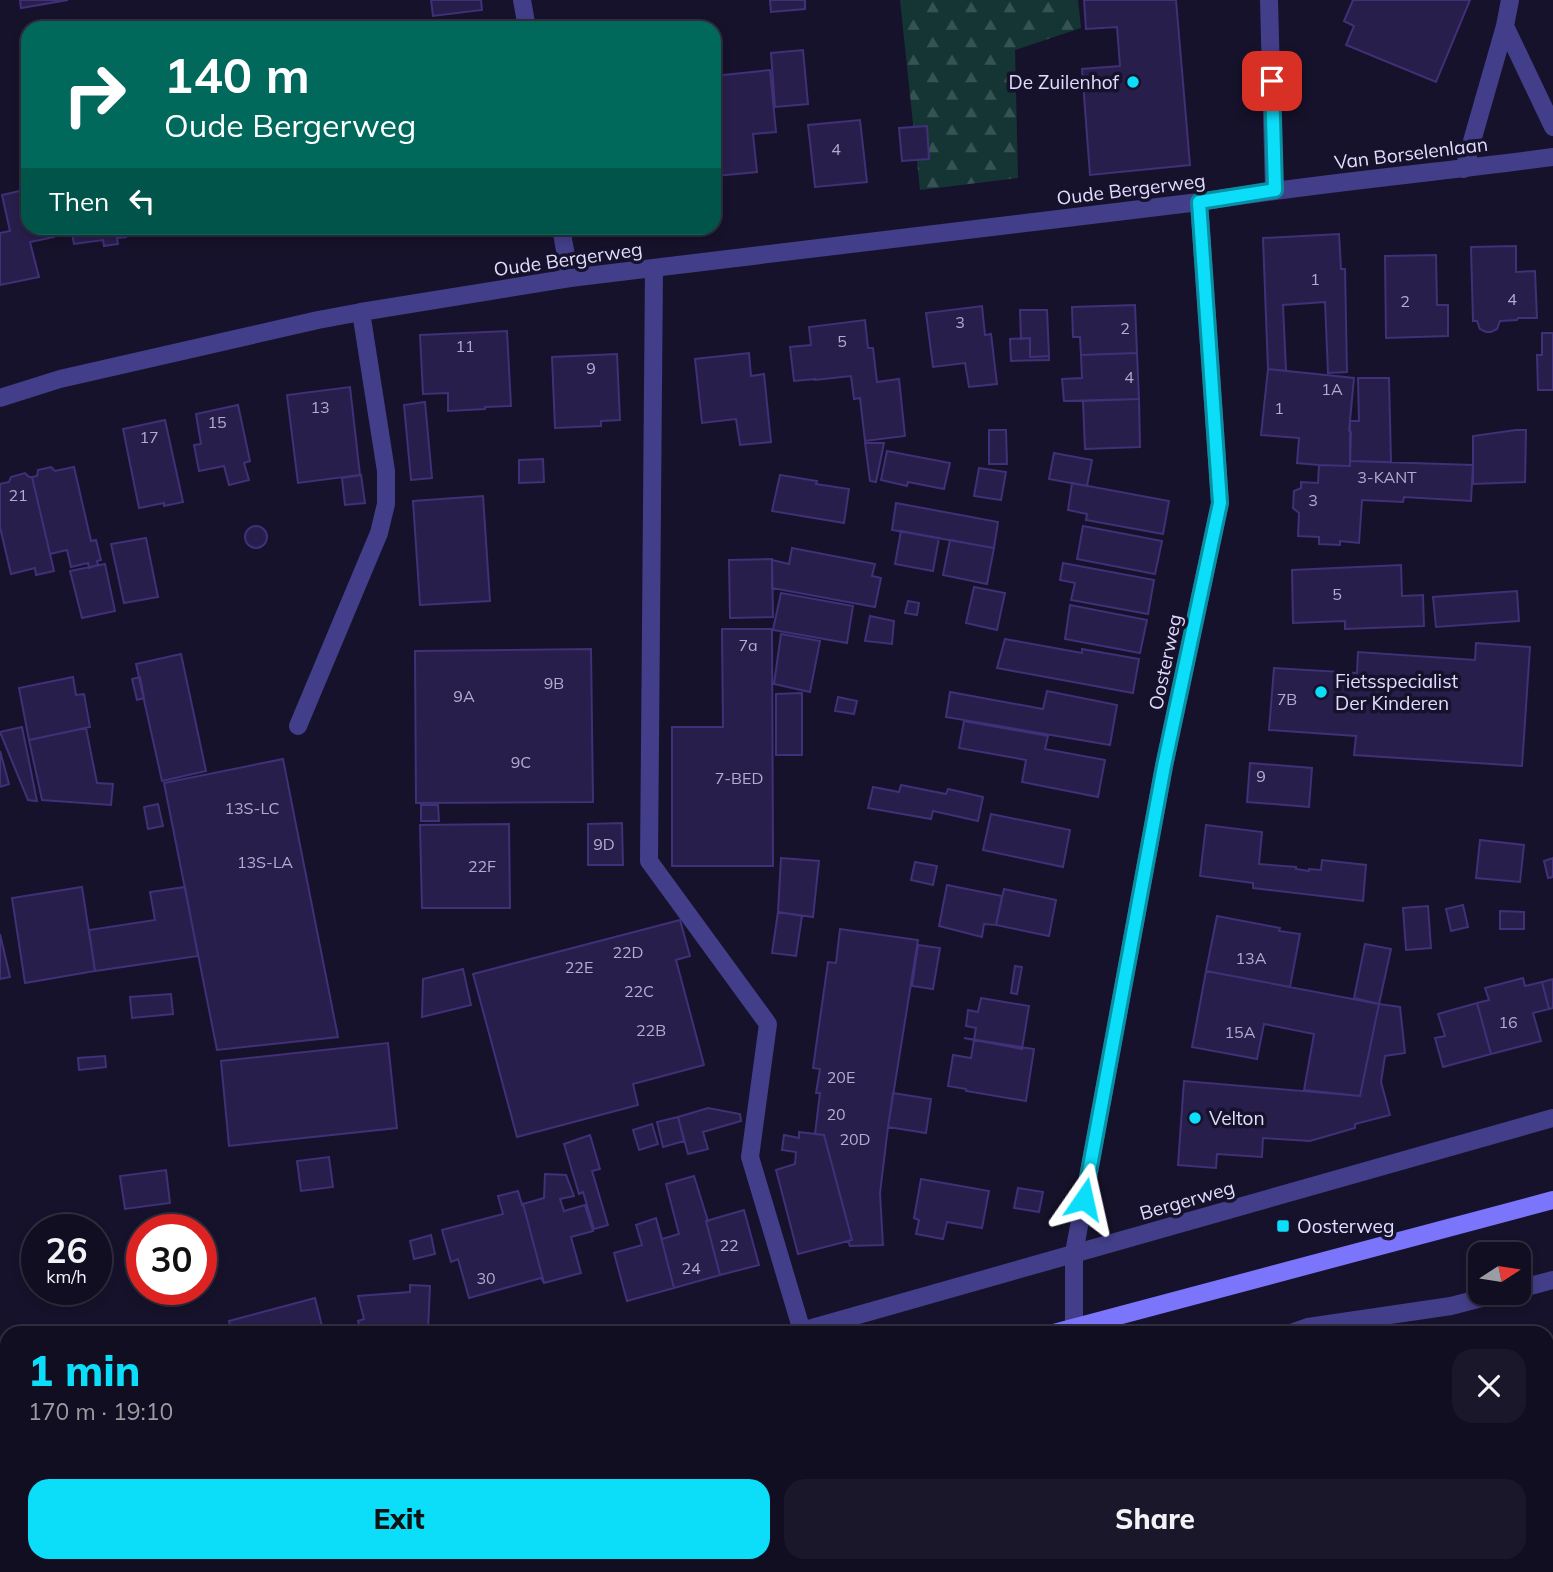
<!DOCTYPE html>
<html lang="en">
<head>
<meta charset="utf-8">
<style>
  body { margin:0; font-family:Mulish,sans-serif; background:#191729; color:#f1f3f6; height:100vh; display:flex; flex-direction:column; font-size:26px; white-space:nowrap }
  * { box-sizing:border-box; margin:0 }
  p { font-size:23px; color:#9c9ca5 }
  .icon { flex:none; width:38px; height:38px; fill:none; stroke:currentColor; stroke-width:2; stroke-linecap:round; stroke-linejoin:round }
  .map { position:relative; flex:1; overflow:hidden }
  .sheet { position:absolute; left:0px; top:1326px; width:1554px; height:247px; display:flex; flex-direction:column; background:#100e20; border-radius:21px 21px 0 0; box-shadow:0 4px 10px #0003,0 0 0 2px #302e3e }
  .sheet>* { flex:none }
  .guide { position:absolute; left:21px; top:21px; width:700px; height:214px; border-radius:21px; box-shadow:0 4px 10px #0003,0 0 0 2px #302e3e; background:#00695c; color:#fff; overflow:hidden }
  .needle { width:46px; rotate:78deg }
  .tools { position:absolute; left:1468px; top:1242px; display:grid; gap:14px }
  .tools a { display:grid; place-items:center; width:63px; height:63px; border-radius:14px; background:#100e20; box-shadow:0 4px 10px #0003,0 0 0 2px #302e3e; font-size:35px }
  .speed { position:absolute; left:21px; top:1214px; display:flex; gap:14px; font-size:35px; font-weight:700; text-align:center }
  .speed>* { display:grid; place-content:center; width:91px; height:91px; border-radius:50%; background:#100e20; box-shadow:0 4px 10px #0003,0 0 0 2px #302e3e; line-height:1 }
  .speed small { font-size:18px; font-weight:400 }
  .speed .limit { border:10px solid #d22; background:#fff; color:#111 }
  .pin { position:absolute; display:grid; place-items:center; width:60px; height:60px; color:#fff; margin:-30px; border-radius:14px; box-shadow:0 4px 10px #0006 }
  .me { position:absolute; width:77px; margin:-38px; rotate:11deg; stroke-linejoin:round; filter:drop-shadow(0 0 5px #0008) }
  .turn { display:flex; align-items:center; gap:24px; height:147px; padding:0 28px; font-size:32px }
  .turn .icon { width:91px; height:91px; stroke-width:2.5 }
  .turn b { display:block; font-size:49px; line-height:60px }
  .then { display:flex; align-items:center; height:66px; padding:0 28px; background:#0003; gap:14px; font-size:26px }
  .round { display:grid; place-items:center; flex:none; width:74px; height:74px; border-radius:21px; background:#191729 }
  .summary { display:flex; align-items:center; justify-content:space-between; height:119px; padding:0 28px }
  h1 { font-size:42px; font-weight:800; line-height:52px; color:#0cdefa }
  .primary-button { display:flex; gap:14px; margin-top:auto; padding:14px 28px }
  .primary-button a { flex:1; height:80px; border-radius:21px; background:#0cdefa; color:#111; font-size:28px; font-weight:800; line-height:80px; text-align:center }
  .primary-button a+a { background:#191729; color:#f1f3f6 }
  .map>svg:first-child { display:block }
</style>
</head>
<body>
<div class="map">
<svg width="1553" height="1572" viewBox="0 0 1553 1572">
  <defs>
    <pattern id="forest-firs" width="22" height="20" patternUnits="userSpaceOnUse" patternTransform="scale(1.75)"><rect width="22" height="20" fill="#153534"/><path d="M5 1l3.5 6h-7zM16 11l3.5 6h-7z" fill="#375252"/></pattern>
  </defs>
  <rect width="100%" height="100%" fill="#16122b"/>
  <path fill="url(#forest-firs)" d="M900 0H1078L1081 28 1015 50 1018 178 920 190Z"/>
  <path fill="#281e4b" stroke="#403077" stroke-width="2" d="M20 0H68L21 8Z
    M431 0H481L482 10 433 16Z
    M770 0H805V9L771 12Z
    M1084 0H1176L1190 165 1090 175 1082 69 1120 66 1117 27 1086 29Z
    M1353 0H1470L1436 82 1346 45 1354 26 1344 21Z
    M803 50 808 104 775 107 771 53Z
    M770 70 776 132 753 134 757 172 716 176 714 160V76Z
    M860 120 867 182 815 187 808 125Z
    M927 126 929 159 902 161 899 128Z
    M28 189V228H52L54 237 30 242 39 277 0 285V233L10 231 2 195Z
    M71 228H125L126 237 117 238 118 244 104 246 103 240 74 244Z
    M1339 234 1341 269H1345L1347 372 1328 373 1325 302 1283 305 1286 371 1268 369 1263 238Z
    M1516 246V272L1535 271 1537 318H1518L1517 320 1500 321 1497 329 1491 332H1486L1480 329 1477 321H1473L1471 247Z
    M1436 255 1437 305H1448V336L1386 338 1385 256Z
    M1135 305 1137 353 1081 355 1080 337H1073L1072 307Z
    M982 306 985 335 991 334 997 384 969 387 965 363 933 367 926 313Z
    M1020 310H1047L1049 356 1030 357V338L1021 339Z
    M865 320 868 348H873L877 382 899 379 905 436 865 441 860 398 854 399 851 376 815 380V379L794 381 790 347 811 345 809 327Z
    M507 331 511 406 485 407V409L448 411V393L423 394 420 335Z
    M1542 333H1553V390H1538L1537 355H1542Z
    M1030 338V357L1049 356V360L1011 361 1010 339Z
    M749 353 751 376 764 374 771 442 740 445 736 419 702 423 695 359Z
    M1137 353 1139 399 1064 401 1062 379 1082 378 1081 355Z
    M617 354 620 420 601 421V426L555 428 552 357Z
    M1268 369 1354 378 1349 431 1351 432 1350 466 1319 465 1297 463 1299 438 1261 435Z
    M1358 378H1389L1391 462 1350 461V421H1359Z
    M350 387 360 475 298 483 287 395Z
    M1139 399 1140 447 1085 449 1083 401Z
    M425 402 432 478 411 480 404 405Z
    M238 405 250 461 244 463 249 480 229 485 224 466 199 471 194 445 201 444 196 414Z
    M165 420 183 502 164 506V503L139 508 123 429Z
    M989 430H1006L1007 464H989Z
    M1516 430H1526L1525 482 1473 484V436Z
    M865 443H884L876 482 870 481Z
    M887 451 950 463 944 489 908 482 907 486 881 480Z
    M1054 453 1092 460 1087 486 1049 479Z
    M543 459 544 482 519 483V460Z
    M1350 461 1473 465 1471 501 1404 497 1403 502 1362 500 1359 543 1340 541V545L1319 544V537L1298 536 1299 513 1293 508 1294 491 1301 488V482L1318 483 1319 465 1350 466Z
    M51 467 55 471 74 467 91 541 96 540 101 560 97 561 98 565 89 568 88 563 71 567 67 550 50 554 32 477 37 476 38 470Z
    M979 468 1006 472 1001 500 974 496Z
    M25 473 29 477H32L54 571 36 575 35 568 11 574 0 527V484L9 482 11 477Z
    M361 475 365 503 345 505 342 478Z
    M780 475 817 481 816 484 849 489 844 523 772 511Z
    M1072 483 1169 501 1163 534 1086 520 1087 514 1068 510Z
    M483 496 490 601 420 605 413 501Z
    M896 503 998 522 994 548 892 530Z
    M1083 526 1162 541 1155 574 1077 559Z
    M245 537a11 11 0 1 1 22 0a11 11 0 1 1-22 0Z
    M901 531 939 538 933 571 895 564Z
    M146 538 158 597 124 603 111 544Z
    M950 540 994 548 987 584 943 575Z
    M792 548 875 564 872 576 881 578 875 607 772 588V560L789 564Z
    M772 559 773 617 730 618 729 560Z
    M1063 563 1154 580 1148 614 1071 600 1075 583 1060 580Z
    M105 564 115 611 82 618 70 571Z
    M1401 565 1402 596 1423 595 1424 626 1345 629V621L1293 623 1292 570Z
    M974 587 1005 593 997 630 966 623Z
    M1517 591 1519 621 1436 627 1433 597Z
    M781 593 853 606 847 643 773 630Z
    M908 601 919 603 917 615 905 613Z
    M1070 605 1147 620 1140 653 1065 639Z
    M870 616 894 621 892 644 865 641Z
    M722 629H772L773 866H672V727H723Z
    M781 634 820 641 810 692 774 684Z
    M1005 639 1082 653V649L1139 659 1133 693 997 668Z
    M1476 643 1530 647 1522 766 1354 755 1356 736 1269 730 1274 668 1357 673 1358 652 1475 660Z
    M591 649 593 802 416 803 415 651Z
    M181 654 206 771 162 781 136 664Z
    M73 677 76 695 84 694 90 727 29 740 19 688Z
    M140 677 144 698 137 700 132 679Z
    M1047 691 1117 705 1110 745 946 717 950 692 1043 709Z
    M802 693V755H776V694Z
    M838 697 857 701 854 714 835 711Z
    M964 721 1048 736 1045 749 1105 760 1098 797 1022 782 1026 760 959 748Z
    M22 727 37 801 28 800 0 732Z
    M86 728 97 783 113 784 111 805 42 800 29 740Z
    M0 751 9 784 0 787Z
    M283 759 338 1037 217 1050 164 783Z
    M1250 763 1312 768 1309 807 1247 802Z
    M901 785 946 794 948 789 983 797 978 821 933 811 931 819 868 808 873 787 899 792Z
    M158 804 163 826 148 829 144 807Z
    M421 805H438L439 821H421Z
    M991 814 1070 830 1063 867 983 850Z
    M622 823 623 865H588V824Z
    M509 824 510 908H422L420 825Z
    M1206 825 1262 832 1259 864 1296 867V869L1309 871V869L1321 870 1322 860 1366 865 1363 901 1253 888V883L1200 876Z
    M1480 840 1524 845 1520 882 1476 878Z
    M781 858 819 861 813 917 778 912Z
    M1553 858V877L1548 878 1544 861Z
    M915 862 937 866 933 885 911 880Z
    M947 885 1002 896 996 925 984 924 982 937 939 926Z
    M82 887 95 971 25 983 12 898Z
    M185 887 198 956 95 971 89 930 155 920 150 892Z
    M1004 889 1056 900 1049 936 996 925Z
    M1463 905 1468 927 1451 931 1446 909Z
    M1428 906 1431 948 1406 950 1403 908Z
    M1500 911 1524 912V929H1500Z
    M778 912 802 916 796 956 772 953Z
    M1217 916 1280 928 1279 931 1300 934 1290 987 1206 971Z
    M680 920 690 956 676 960 704 1065 633 1084 638 1105 517 1137 473 974Z
    M840 929 918 940 888 1127 880 1193 883 1245 850 1246 848 1241 852 1240 824 1135 815 1134 820 1093H816L820 1069 813 1068 828 962 836 963Z
    M0 934 10 977 0 979Z
    M1365 944 1391 949 1379 1004 1354 998Z
    M918 945 940 948 933 989 912 986Z
    M1015 966 1022 967 1017 994 1011 993Z
    M463 969 471 1005 422 1017 423 979Z
    M1206 971 1379 1004 1360 1096 1304 1090 1314 1034 1264 1024 1257 1059 1192 1047Z
    M1523 978 1525 986 1542 982 1549 1009 1533 1013 1541 1041 1491 1054 1477 1003 1489 1000 1485 988Z
    M1553 979V1008L1549 1009 1542 982Z
    M171 994 173 1014 132 1018 130 997Z
    M981 998 1029 1006 1022 1049 974 1040 976 1028 966 1026 968 1010 978 1012Z
    M1477 1003 1491 1054 1443 1067 1435 1038 1445 1036 1438 1014Z
    M1379 1004 1400 1007 1405 1053 1385 1056 1381 1082 1390 1115 1355 1124V1128L1310 1141 1263 1138 1262 1157 1217 1154 1216 1168 1178 1165 1184 1081 1360 1096Z
    M964 1038 1034 1049 1026 1101 966 1091V1089L948 1086 953 1055 971 1058 974 1040Z
    M388 1043 397 1128 229 1146 221 1061Z
    M105 1056 106 1067 79 1070 78 1058Z
    M893 1093 931 1099 926 1133 888 1127Z
    M708 1108 740 1114 741 1121 703 1132 708 1149 688 1154 678 1117Z
    M678 1117 684 1141 663 1147 657 1122Z
    M652 1124 658 1144 639 1150 633 1130Z
    M799 1132 824 1135 852 1240 798 1254 776 1170 795 1164 796 1152 782 1150 784 1135 799 1138Z
    M590 1135 600 1169 592 1171 608 1225 594 1229 583 1192 579 1194 564 1144Z
    M329 1157 333 1187 301 1191 297 1161Z
    M166 1170 170 1203 125 1209 120 1176Z
    M545 1174 566 1175 574 1196 560 1199 564 1211 585 1205 593 1231 571 1237 581 1273 544 1283 523 1204 544 1198Z
    M694 1176 708 1221H706L720 1275 674 1288 656 1218 662 1239 679 1234 666 1184Z
    M921 1179 989 1191 982 1228 947 1222 943 1239 916 1234 919 1220 914 1218Z
    M1018 1188 1043 1192 1039 1212 1014 1208Z
    M518 1191 522 1205 523 1204 544 1283 541 1278 469 1298 458 1259 451 1262 442 1230 503 1214 498 1196Z
    M744 1210 759 1265 720 1275 706 1221Z
    M171 1217 175 1230H147L145 1224Z
    M656 1218 674 1288 627 1301 614 1253 642 1245 636 1225Z
    M431 1235 435 1254 414 1259 410 1241Z
    M410 1285 430 1286 428 1330 408 1329V1327L403 1328 404 1334H362L358 1321 364 1319 358 1296 410 1292Z
    M315 1298 324 1334H232L229 1321Z
    M1553 1347V1411L1548 1412 1547 1407V1349Z
    M0 1351 7 1377V1401L0 1403Z
    M733 1566H892L893 1572H734Z
    M963 1566 964 1572 911 1571 934 1566Z
    M1174 1566H1257L1258 1568 1233 1572H1175Z
    M1307 1566H1366L1367 1572H1308Z
    M1394 1566H1435L1436 1572H1395Z
    M1472 1566H1500V1570L1482 1572V1569L1473 1571Z"/>
  <g fill="none" stroke-linecap="round" stroke-linejoin="round">
    <path stroke="#423e89" stroke-width="18" d="M522 0 527 28
      M561 228 570 278
      M654 268 649 861 768 1024 750 1157 802 1331
      M298 726 379 533 386 504V471L361 312"/>
    <path stroke="#423e89" stroke-width="18" d="M1269 0 1274 190
      M1505 26 1553 127
      M1464 169 1505 26 1510 0
      M0 398 60 379 318 320 361 312 570 278 1199 202C1317 183 1435 173 1553 157
      M1519 1289 1553 1280
      M791 1334 1553 1118
      M1074 1334V1253L1164 766 1220 503 1199 202
      M1288 1334 1308 1327 1451 1306 1501 1293
      M0 1557 7 1555
      M1090 1566 1091 1572
      M490 1572 511 1566"/>
    <path stroke="#7b75fc" stroke-width="18" d="M1050 1334 1553 1200
      M201 1572 223 1566"/>
  </g>
  <g fill="none" stroke-linecap="round" stroke-linejoin="round">
    <g stroke="#0890a2" stroke-width="18">
      <path id="route" d="M1084 1199 1164 766 1220 503 1199 202 1275 190 1272 81"/>
    </g>
    <use href="#route" stroke="#0cdefa" stroke-width="12"/>
  </g>
  <g fill="#0cdefa" stroke="#16122b" stroke-width="2.5">
    <circle cx="1133" cy="82" r="7"/>
    <circle cx="1321" cy="692" r="7"/>
    <circle cx="1195" cy="1118" r="7"/>
    <rect x="1276" y="1219" width="14" height="14" rx="3.5"/>
  </g>
  <g text-anchor="middle" dominant-baseline="central" stroke-width="7" stroke-linejoin="round" paint-order="stroke">
    <g font-size="16" fill="#b2acd1">
      <text x="836" y="149">4</text>
      <text x="1315" y="279">1</text>
      <text x="1512" y="299">4</text>
      <text x="1405" y="301">2</text>
      <text x="960" y="322">3</text>
      <text x="1125" y="328">2</text>
      <text x="842" y="341">5</text>
      <text x="465" y="346">11</text>
      <text x="591" y="368">9</text>
      <text x="1129" y="377">4</text>
      <text x="1332" y="389">1A</text>
      <text x="320" y="407">13</text>
      <text x="1279" y="408">1</text>
      <text x="217" y="422">15</text>
      <text x="149" y="437">17</text>
      <text x="1387" y="477">3-KANT</text>
      <text x="18" y="495">21</text>
      <text x="1313" y="500">3</text>
      <text x="1337" y="594">5</text>
      <text x="748" y="645">7a</text>
      <text x="554" y="683">9B</text>
      <text x="464" y="696">9A</text>
      <text x="1287" y="699">7B</text>
      <text x="521" y="762">9C</text>
      <text x="1261" y="776">9</text>
      <text x="739" y="778">7-BED</text>
      <text x="252" y="808">13S-LC</text>
      <text x="604" y="844">9D</text>
      <text x="265" y="862">13S-LA</text>
      <text x="482" y="866">22F</text>
      <text x="628" y="952">22D</text>
      <text x="1251" y="958">13A</text>
      <text x="579" y="967">22E</text>
      <text x="639" y="991">22C</text>
      <text x="1508" y="1022">16</text>
      <text x="651" y="1030">22B</text>
      <text x="1240" y="1032">15A</text>
      <text x="841" y="1077">20E</text>
      <text x="836" y="1114">20</text>
      <text x="855" y="1139">20D</text>
      <text x="729" y="1245">22</text>
      <text x="691" y="1268">24</text>
      <text x="486" y="1278">30</text>
    </g>
    <g font-size="19" fill="#e0dcfe" stroke="#16122b" text-anchor="start">
      <text x="1119" y="82" text-anchor="end">De Zuilenhof</text>
      <text x="1335" y="681">Fietsspecialist<tspan x="1335" dy="22">Der Kinderen</tspan></text>
      <text x="1209" y="1118">Velton</text>
      <text x="1297" y="1226">Oosterweg</text>
    </g>
    <g font-size="19" fill="#e0dcfe" stroke="#16122b">
      <text transform="translate(1411 153) rotate(-7)">Van Borselenlaan</text>
      <text transform="translate(1131 189) rotate(-7)">Oude Bergerweg</text>
      <text transform="translate(568 259) rotate(-8)">Oude Bergerweg</text>
      <text transform="translate(1165 662) rotate(-78)">Oosterweg</text>
      <text transform="translate(1187 1200) rotate(-16)">Bergerweg</text>
    </g>
  </g>
</svg>
<div class="tools">
<a><svg class="needle" viewBox="-14 -14 28 28"><path d="M0-13l5 13h-10z" fill="#e53935"/><path d="M0 13l5-13h-10z" fill="#9c9ca5"/></svg></a>
</div>
<div class="speed"><div>26<small>km/h</small></div><div class="limit">30</div></div>
<div class="pin" style="left:1272px;top:81px;background:#d93025"><svg class="icon" aria-label="arrive" viewBox="0 0 24 24"><path d="M6 21V4h12l-3 4 3 4H6"/></svg></div>
<svg class="me" style="left:1084px;top:1199px" viewBox="-20 -20 40 40"><path d="M0-17L14 15 0 8-14 15z" fill="#0cdefa" stroke="#fff" stroke-width="4"/></svg>
<div class="guide">
<div class="turn"><svg class="icon" aria-label="right" viewBox="0 0 24 24"><path d="M7 20v-9h11M14 6l5 5-5 5"/></svg><div><b>140 m</b>Oude Bergerweg</div></div>
<div class="then">Then<svg class="icon" aria-label="left" viewBox="0 0 24 24"><path d="M17 20v-9H6M10 6l-5 5 5 5"/></svg></div>
</div>
<section class="sheet">
<div class="summary"><div><h1>1 min</h1><p>170 m · 19:10</p></div><a class="round"><svg class="icon" aria-label="close" viewBox="0 0 24 24"><path d="M6 6l12 12M18 6L6 18"/></svg></a></div>
<div class="primary-button"><a>Exit</a><a>Share</a></div>
</section>
</div>
</body>
</html>
